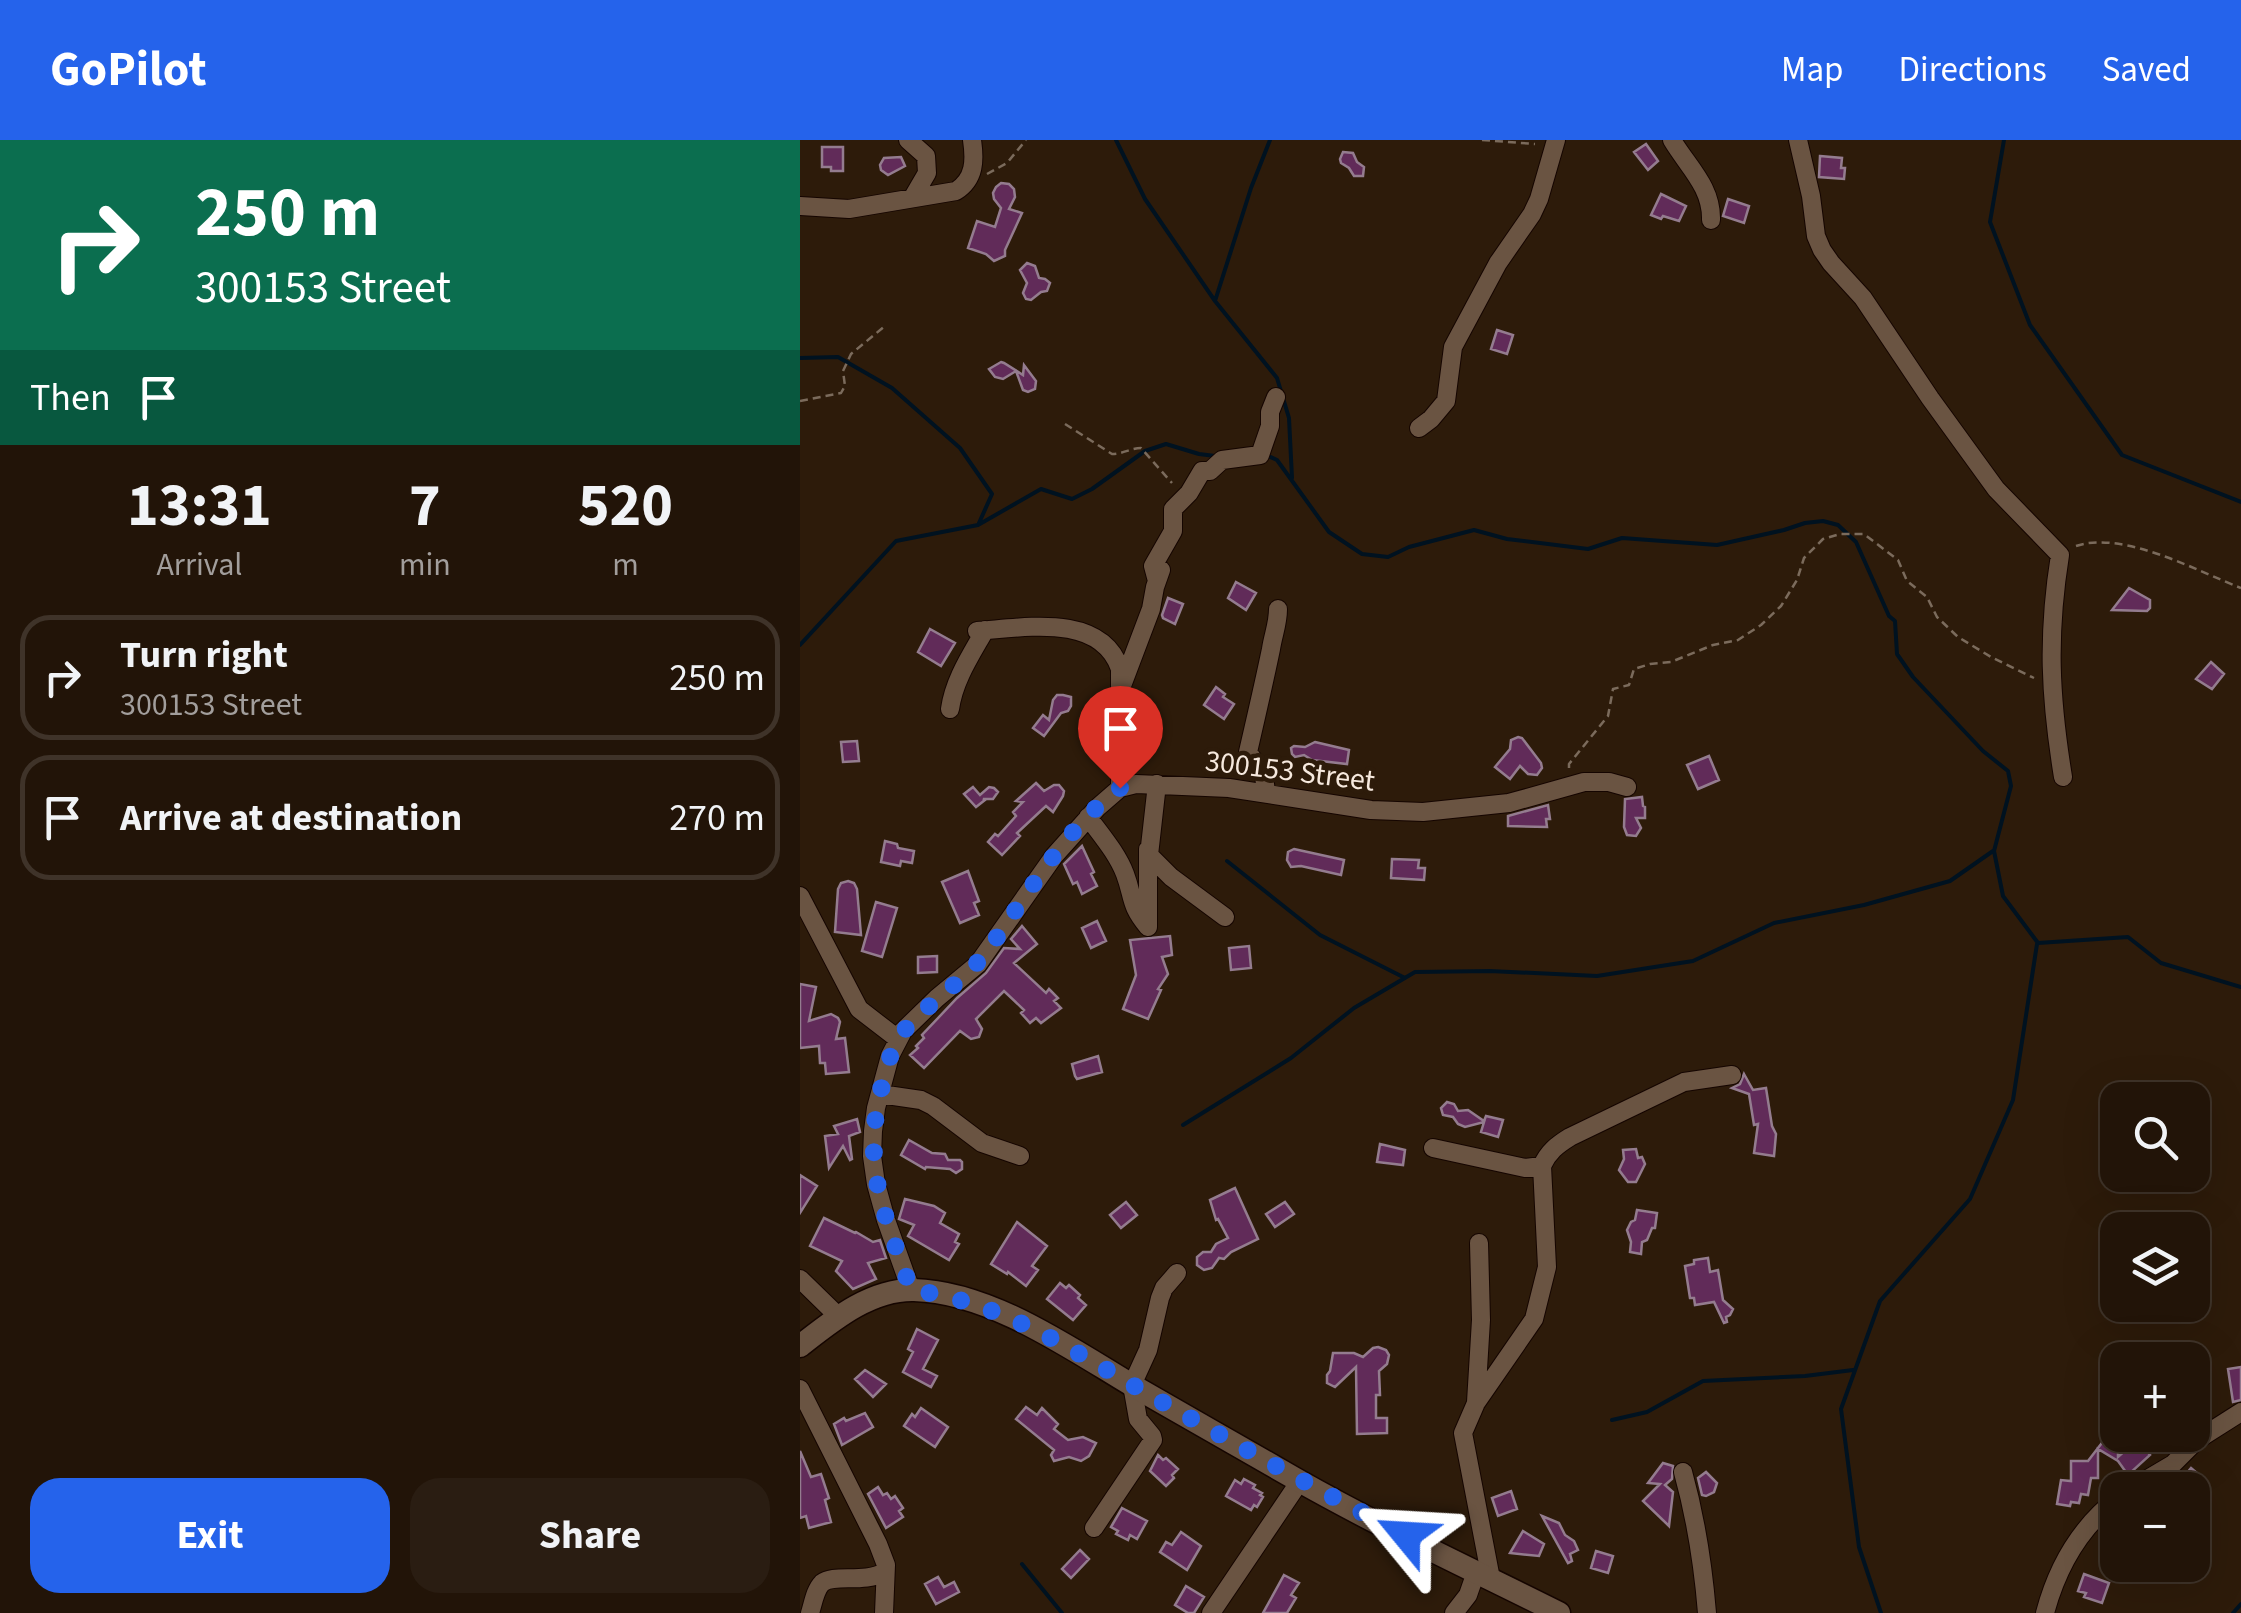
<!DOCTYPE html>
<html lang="en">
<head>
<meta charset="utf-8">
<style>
  body { margin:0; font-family:"Source Sans 3",sans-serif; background:#2a1d12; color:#f1f3f6; height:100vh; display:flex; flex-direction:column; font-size:38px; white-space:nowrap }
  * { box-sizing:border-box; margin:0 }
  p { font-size:32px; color:#a29e9c }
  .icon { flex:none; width:55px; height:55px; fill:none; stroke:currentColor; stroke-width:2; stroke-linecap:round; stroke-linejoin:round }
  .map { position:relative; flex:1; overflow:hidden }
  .panel { display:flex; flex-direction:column; background:#221408; width:800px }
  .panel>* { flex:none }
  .guide { background:#0b6e4f; color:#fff; overflow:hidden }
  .buttons { position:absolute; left:1300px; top:942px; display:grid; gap:20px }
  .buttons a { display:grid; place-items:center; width:110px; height:110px; border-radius:20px; background:#221408; box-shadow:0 10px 40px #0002,0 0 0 2px #3f3329; font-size:50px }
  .pin { position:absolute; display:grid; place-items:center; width:85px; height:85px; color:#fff; margin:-102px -42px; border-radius:50% 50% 50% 0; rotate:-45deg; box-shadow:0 0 10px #0007 }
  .pin .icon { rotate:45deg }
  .me { position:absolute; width:110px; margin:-55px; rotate:297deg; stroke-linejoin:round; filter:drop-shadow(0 0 8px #0008) }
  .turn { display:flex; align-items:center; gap:35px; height:210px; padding:0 30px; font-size:45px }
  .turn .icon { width:130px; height:130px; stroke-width:2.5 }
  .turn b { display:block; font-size:70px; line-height:85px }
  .then { display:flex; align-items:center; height:95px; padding:0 30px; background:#0003; gap:20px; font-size:38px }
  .eta { display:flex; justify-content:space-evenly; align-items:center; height:170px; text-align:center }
  .eta b { font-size:60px; font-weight:700; line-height:70px }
  .action { display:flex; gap:20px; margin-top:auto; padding:20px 30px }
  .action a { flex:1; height:115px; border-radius:30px; background:#2563eb; color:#fff; font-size:40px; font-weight:700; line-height:115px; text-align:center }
  .action a+a { background:#2a1d12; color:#f1f3f6 }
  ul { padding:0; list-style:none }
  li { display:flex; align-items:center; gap:30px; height:125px; margin:0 20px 15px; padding:0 10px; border:5px solid #3f3329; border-radius:30px }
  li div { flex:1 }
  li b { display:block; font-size:38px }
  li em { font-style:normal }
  header { display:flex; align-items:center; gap:60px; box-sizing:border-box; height:140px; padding:0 50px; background:#2563eb; color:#fff }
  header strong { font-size:48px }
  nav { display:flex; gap:55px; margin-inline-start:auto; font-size:35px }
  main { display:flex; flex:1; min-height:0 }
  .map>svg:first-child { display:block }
</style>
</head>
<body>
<header>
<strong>GoPilot</strong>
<nav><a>Map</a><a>Directions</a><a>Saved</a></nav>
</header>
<main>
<section class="panel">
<div class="guide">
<div class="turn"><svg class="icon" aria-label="right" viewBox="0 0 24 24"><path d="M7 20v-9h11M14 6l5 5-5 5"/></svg><div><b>250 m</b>300153 Street</div></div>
<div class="then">Then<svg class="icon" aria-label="arrive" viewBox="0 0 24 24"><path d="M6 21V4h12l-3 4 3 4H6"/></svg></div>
</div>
<div class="eta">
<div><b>13:31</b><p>Arrival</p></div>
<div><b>7</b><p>min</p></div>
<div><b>520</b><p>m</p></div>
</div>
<ul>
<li><svg class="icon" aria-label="right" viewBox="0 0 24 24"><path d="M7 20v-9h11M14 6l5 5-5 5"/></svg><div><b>Turn right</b><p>300153 Street</p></div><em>250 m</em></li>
<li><svg class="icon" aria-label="arrive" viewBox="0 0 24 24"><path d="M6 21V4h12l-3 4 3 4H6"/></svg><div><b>Arrive at destination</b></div><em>270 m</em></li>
</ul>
<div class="action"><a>Exit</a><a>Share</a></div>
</section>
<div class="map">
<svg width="1441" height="1473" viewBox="0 0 1441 1473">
  <rect width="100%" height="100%" fill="#2d1b0a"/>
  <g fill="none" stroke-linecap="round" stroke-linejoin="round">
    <path stroke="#001220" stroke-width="4" d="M316 0 345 59 415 161 477 238 489 278 492 338
      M1204 0 1190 82 1230 185 1322 315 1441 362
      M415 161 451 48 470 0
      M0 218 38 217 92 248 160 308 192 354 179 383
      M464 314 477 320 529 392 562 414 588 417 609 407 674 390 707 399 788 409 822 398 917 405 984 390 1005 383 1023 381 1038 385 1056 402 1089 476 1095 481 1097 514 1113 537 1183 611 1208 631 1211 646 1194 711 1203 756 1238 803 1328 797 1361 823 1441 847
      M0 505 96 401 178 385 241 349 272 359 292 349 345 311 366 304 399 314 415 316
      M427 721 520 795 605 838
      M383 985 491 918 554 868 615 832 690 831 797 836 893 821 974 783 1064 765 1150 741 1193 711
      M812 1280 847 1272 903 1241 1005 1236 1053 1230
      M222 1424 262 1473
      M1081 1473 1059 1407 1041 1269 1080 1161 1170 1059 1213 960 1237 804
      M1433 1473 1441 1464"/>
  </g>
  <path fill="#612b59" stroke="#947c8f" stroke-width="2.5" d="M846 4 858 21 848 30 834 12Z
    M22 7H43V31H31V27H22Z
    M543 12 553 13 557 22 564 27 563 36H554L549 28 541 23 540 19Z
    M1020 16 1042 18 1041 28H1045L1044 39 1019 37Z
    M101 17 105 26 88 35 81 30 80 25 84 18Z
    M201 43 209 44 214 49 215 57 209 69 222 73 205 110V116L194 121 186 114 168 108 177 81 195 87 201 68 194 59 193 53 196 47Z
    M861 54 886 66 879 81 863 76 861 79 851 75Z
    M928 59 949 66 944 83 923 76Z
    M227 123 235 126 239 138 245 139 250 143 247 151 241 152 231 160 226 159 223 153 227 143 220 130Z
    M697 190 713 195 707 214 691 209Z
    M201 222 204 223 223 235 224 225 236 241 235 249 228 252 223 250 216 231 203 239 195 237 189 229Z
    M436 442 456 453 446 470 428 458Z
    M1329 448 1350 460V468L1347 471 1312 470Z
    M368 458 383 464 375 484 363 478 362 475Z
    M130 489 155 503 141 526 118 512Z
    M1411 522 1424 534 1412 549 1396 539Z
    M416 547 425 554 423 557 434 564 424 579 404 565Z
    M257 555H263L271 557V566L268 571 261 573 244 596 233 588 243 575 249 580 253 560Z
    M718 597 722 598 741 623 742 628 737 635 728 634 720 626 710 639 695 627 710 609 711 600Z
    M57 601 59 621 43 622 41 602Z
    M515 602 549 610 547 624 512 620 504 615 495 617 492 614 491 608 494 606 505 607Z
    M909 616 919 640 898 649 887 625Z
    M236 643 244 651 254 645H259L264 651 263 656 253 672 246 666 217 693 220 696 202 715 188 702 195 694 198 696 216 676 213 672 223 662 216 661Z
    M173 647 180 655 189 647 194 648 198 652 193 659H183L185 660 176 667 164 654Z
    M842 657 843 666 845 667V678H836L841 688 836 696 827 695 824 687 825 659Z
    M748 665 750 679H746L747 687 708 686V676Z
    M85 701 97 704 98 708 114 711 112 723 101 721 100 726 81 722Z
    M282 706 294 732 291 734 297 746 282 754 277 742 273 744 264 724Z
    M494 709 544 720 541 735 501 726 491 727 487 720 488 712Z
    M592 719 619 720 618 728H625L624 740 591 738Z
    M168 731 179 761 174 763 179 775 160 783 142 742Z
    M48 741 54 743 57 749 61 795 35 792 38 749 41 743Z
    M76 762 97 768 82 817 62 811Z
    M297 781 306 801 291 808 282 788Z
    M222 786 237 804 214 823 246 853 249 849 258 858 254 861 261 868 241 883 236 878 230 883 221 873 224 870 204 851 176 879 182 889 179 897 171 899 160 891 124 928 110 915 118 908 116 906 124 898 122 895 157 858 186 833 204 808 220 809 211 799Z
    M370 796 372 815 362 817 368 834 358 849 361 850 348 879 323 869 336 835 330 800Z
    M449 806 451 828 431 830 429 808Z
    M137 816V832L118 833V817Z
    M0 844 16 847 9 881 31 874 38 878 40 882 36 899 45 898 49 932 26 934 25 923H20L19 906 0 908Z
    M298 916 302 932 277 939 275 936 272 924Z
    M944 934 953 950 966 948 972 986 976 994 974 1016 954 1013 958 984 954 985 949 954 932 948 940 944Z
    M647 962 654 964 658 971 668 970 684 981 686 976 703 980 698 997 681 992 684 982 665 987 658 984 653 977 643 975 641 968Z
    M57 979 60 992 49 996 52 1019 50 1020 43 1006 29 1028 25 996 38 994 34 986Z
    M109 1000 132 1013 145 1014 148 1020H160L162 1022V1029L156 1033 150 1029 126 1027 125 1029 101 1015Z
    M580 1004 605 1010 603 1025 577 1022Z
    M836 1009 838 1018 842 1017 845 1024 836 1042H828L819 1030 824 1019 823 1010Z
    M0 1035 17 1046 0 1073Z
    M435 1048 458 1099 431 1112 424 1119 419 1118 412 1128 404 1130 397 1125V1117L403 1112H411L416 1104 428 1098 418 1079 416 1080 410 1060Z
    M105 1059 134 1066 145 1073 140 1083 159 1094 155 1102 159 1104 149 1120 108 1096 114 1085 99 1079Z
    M326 1062 337 1075 321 1088 310 1075Z
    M485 1062 494 1074 475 1087 466 1074Z
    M837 1070 857 1073 855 1088H852L847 1100 842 1102 841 1114 830 1112 831 1102 827 1090 831 1082 835 1080Z
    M24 1078 55 1093 56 1092 73 1102 80 1100 86 1118 68 1123 76 1139 53 1149 36 1131 42 1121 10 1106Z
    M217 1082 247 1106 232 1126 238 1130 226 1146 208 1132 207 1134 191 1124Z
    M908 1118 910 1132 918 1130 923 1160 933 1169 930 1175 926 1177 927 1182 924 1183 914 1162 895 1165 894 1158H890L885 1126 894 1124V1120Z
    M260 1143 266 1148 269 1145 280 1155 278 1158 286 1165 273 1180 247 1159Z
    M117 1189 138 1200 123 1229 137 1236 131 1247 103 1232 113 1212 108 1209Z
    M578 1207 586 1210 589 1215 587 1224 579 1231 580 1255H576V1278H587V1293L557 1294 556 1227 535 1247 527 1243V1235L530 1231 533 1213H554L563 1217 573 1208Z
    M1441 1227V1260L1433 1262 1428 1229Z
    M65 1230 86 1244 73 1257 55 1239Z
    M226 1267 237 1275 242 1268 258 1284 254 1289 268 1300 283 1297 296 1303 289 1316 281 1321 269 1317 254 1321 251 1315 254 1310 216 1279Z
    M121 1268 148 1287 135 1307 104 1286 112 1274 115 1277Z
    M65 1273 73 1287 42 1305 34 1284 44 1278 46 1281Z
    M1318 1282V1317L1337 1300 1350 1315 1328 1335 1318 1321 1298 1309V1338H1291L1288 1355 1281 1354 1279 1363 1271 1362 1270 1366 1257 1364 1261 1340 1271 1341V1321H1288Z
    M0 1311 11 1337 21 1334 29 1358 25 1360 31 1382 9 1388 6 1376 0 1378Z
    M358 1315 363 1320 366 1318 378 1329 372 1335 374 1338 366 1346 350 1331Z
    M863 1323 873 1326 872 1339 865 1345 873 1352 869 1386 843 1361 860 1344 848 1343Z
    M1391 1328 1404 1339 1394 1350H1373Z
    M906 1332 917 1343 914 1352 906 1356 902 1355 898 1338Z
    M444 1339 455 1345 453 1348 462 1353 460 1355 463 1357 457 1367 454 1365 451 1370 426 1356 435 1340 441 1344Z
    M78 1347 83 1355 87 1353 91 1359 95 1356 103 1368 99 1371 103 1377 86 1388 68 1354Z
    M711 1351 717 1369 698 1376 692 1358Z
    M322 1368 347 1381 337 1399 330 1395 328 1400 316 1394 318 1391 311 1387Z
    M742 1376 759 1383 765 1395 774 1401 778 1410 770 1414 772 1421 768 1423Z
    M723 1391 744 1404 739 1416 710 1413Z
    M381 1392 401 1406 387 1430 360 1412 366 1402 372 1405Z
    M280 1410 289 1419 271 1438 262 1429Z
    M796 1411 813 1416 808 1433 791 1428Z
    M1284 1434 1309 1443 1302 1463 1284 1457 1286 1453 1278 1451Z
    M484 1435 499 1443 491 1455 496 1458 487 1473H463Z
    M138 1437 144 1447 154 1442 159 1452 136 1464 125 1444Z
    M386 1446 404 1457 394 1473H388L375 1465Z"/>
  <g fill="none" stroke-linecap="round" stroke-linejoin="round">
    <g stroke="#150500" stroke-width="20">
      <path id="minor" d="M108 0 126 16 127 33 113 57
        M872 0C888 27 912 47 911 80
        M998 0 1011 56 1016 96 1022 110 1031 123 1063 158 1130 258 1196 349 1260 415C1247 496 1250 557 1263 637
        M0 66 49 69 156 51C175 39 175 20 172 0
        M619 288 631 279 646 261 653 207 698 123 732 74 739 59 756 0
        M357 441 353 426 373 391V369L389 353 402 331H410L422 320 460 315 470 286V272L476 257
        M177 491C222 488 301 472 320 529V648
        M323 543 351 469 355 447 361 430
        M150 569C154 540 171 515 185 490
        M357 644 349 715 371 737 425 777
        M466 652 464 636 448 612C456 577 464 543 471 509 473 495 478 484 478 469
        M288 677C301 695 317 713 325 734 334 758 329 764 348 787V709
        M0 756 59 869 98 899
        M80 954 121 960 133 966 182 1003 220 1016
        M633 1008 725 1028 742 1026
        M0 1139 39 1177
        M111 1150 86 1080 76 1044 72 1016 73 991 76 968 90 916 103 891 137 858 178 824 254 716 297 668 320 648 336 644 429 648 571 670 623 672 709 663 784 642H809L827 647
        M0 1249 78 1404 86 1425 84 1473
        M676 1262 681 1180 679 1103
        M883 1332C896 1379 903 1424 907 1473
        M1329 1350 1373 1324 1397 1300 1441 1272
        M294 1388 353 1300 352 1296 338 1279 332 1245 348 1210 360 1158 364 1148 377 1133
        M691 1439 663 1293 676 1263 734 1179 747 1127 742 1026C748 1012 757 1005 770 997L884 942 932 935
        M10 1473C13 1464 15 1450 22 1443 34 1433 63 1444 85 1432
        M411 1473 500 1341
        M654 1473 668 1455 676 1432
        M1245 1473C1257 1428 1280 1387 1318 1358"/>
    </g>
    <g stroke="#150500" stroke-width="25">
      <path id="tertiary" d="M0 1206C32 1181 70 1149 114 1150 191 1152 271 1209 335 1247 388 1277 441 1308 494 1338 580 1387 671 1429 759 1473"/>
    </g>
    <path stroke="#7b6b5c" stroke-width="2.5" stroke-dasharray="8 5" stroke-linecap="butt" d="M682 0 735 4
      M187 34 207 23 226 0
      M0 261 41 253 45 246 43 231 51 214 85 186
      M265 284 312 314C323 314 331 308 341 308L372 343
      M1276 406C1323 390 1397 431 1441 448
      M769 628V624L808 576 813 549 829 545 834 529 850 524 871 522 913 505 938 500 961 485 981 466 997 440 1004 418 1023 399 1040 394H1064L1098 420 1107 441 1127 457 1137 477 1158 497 1191 517 1234 538"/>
    <use href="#minor" stroke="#6a5442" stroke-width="18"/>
    <use href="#tertiary" stroke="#6a5442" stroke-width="22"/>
  </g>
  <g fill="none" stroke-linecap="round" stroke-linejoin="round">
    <path stroke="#2563eb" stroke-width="18" stroke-dasharray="0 32.4" d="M320 648C265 688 229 753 190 807 166 841 129 861 102 893 91 907 88 926 83 942 60 1026 84 1072 111 1150 204 1162 276 1213 355 1258 438 1305 521 1352 606 1395"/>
  </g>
  <g text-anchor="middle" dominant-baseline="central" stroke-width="9" stroke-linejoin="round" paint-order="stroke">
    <g font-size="30" fill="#f6e9de" stroke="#2d1b0a">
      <text transform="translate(490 631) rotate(7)">300153 Street</text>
    </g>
  </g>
</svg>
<div class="buttons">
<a><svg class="icon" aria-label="search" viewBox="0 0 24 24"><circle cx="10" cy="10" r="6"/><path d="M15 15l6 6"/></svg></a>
<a><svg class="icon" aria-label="layers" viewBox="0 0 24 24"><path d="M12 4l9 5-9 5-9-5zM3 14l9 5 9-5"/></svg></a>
<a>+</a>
<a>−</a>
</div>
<div class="pin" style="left:320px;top:648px;background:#d93025"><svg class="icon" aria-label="arrive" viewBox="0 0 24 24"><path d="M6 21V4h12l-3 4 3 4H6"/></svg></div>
<svg class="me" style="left:606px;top:1395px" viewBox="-20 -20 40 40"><path d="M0-17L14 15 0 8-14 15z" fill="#2563eb" stroke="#fff" stroke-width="4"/></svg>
</div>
</main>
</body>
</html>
